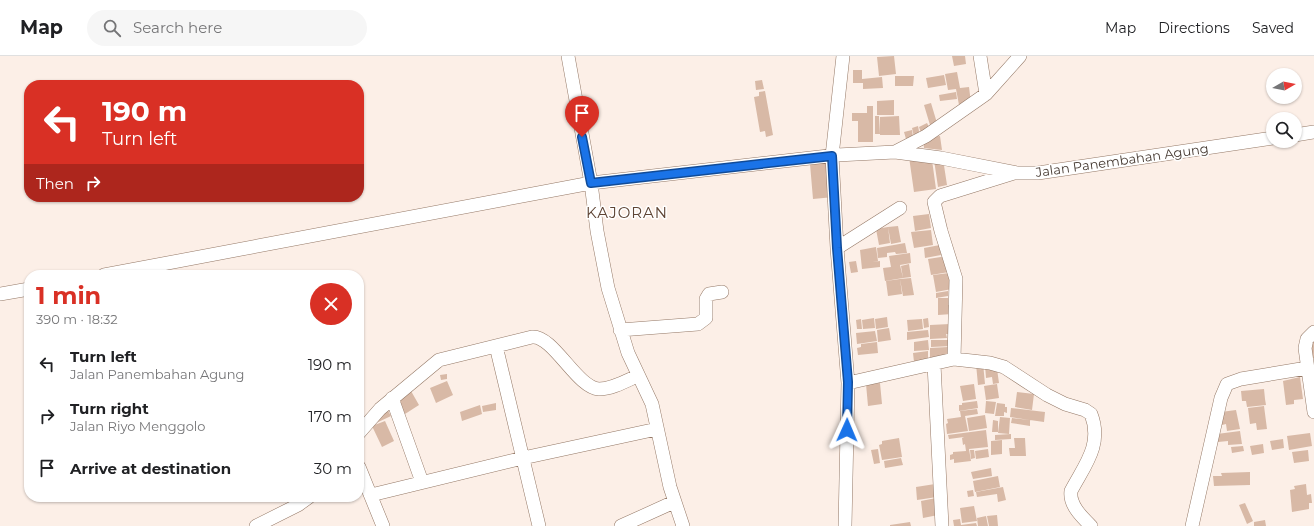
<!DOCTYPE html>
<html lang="en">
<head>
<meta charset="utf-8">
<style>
  body { margin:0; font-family:Montserrat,sans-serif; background:#f6f6f6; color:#202124; height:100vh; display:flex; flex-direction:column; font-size:15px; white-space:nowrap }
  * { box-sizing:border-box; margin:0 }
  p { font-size:13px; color:#757577 }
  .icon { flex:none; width:22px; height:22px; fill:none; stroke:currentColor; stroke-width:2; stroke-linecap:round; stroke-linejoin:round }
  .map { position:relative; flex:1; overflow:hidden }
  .sheet { position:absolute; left:24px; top:214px; width:340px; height:232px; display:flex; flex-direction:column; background:#fff; border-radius:16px; box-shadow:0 1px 3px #0004 }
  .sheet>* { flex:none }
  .top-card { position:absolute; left:24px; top:24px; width:340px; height:122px; border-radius:16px; box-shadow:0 1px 3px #0004; background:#d93025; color:#fff; overflow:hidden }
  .needle { width:26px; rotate:81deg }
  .fabs { position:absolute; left:1266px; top:12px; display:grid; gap:8px }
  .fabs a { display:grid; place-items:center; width:36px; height:36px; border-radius:50%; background:#fff; box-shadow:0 1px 3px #0004; font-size:20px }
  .pin { position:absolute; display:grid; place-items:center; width:34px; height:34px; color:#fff; margin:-41px -17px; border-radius:50% 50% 50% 0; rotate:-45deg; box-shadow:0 0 4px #0007 }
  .pin .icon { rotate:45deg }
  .me { position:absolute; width:44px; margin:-22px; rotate:1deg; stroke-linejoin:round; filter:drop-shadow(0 0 3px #0008) }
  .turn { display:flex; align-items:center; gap:14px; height:84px; padding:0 12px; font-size:18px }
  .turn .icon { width:52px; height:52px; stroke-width:2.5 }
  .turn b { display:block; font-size:28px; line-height:34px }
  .then { display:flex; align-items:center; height:38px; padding:0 12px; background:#0003; gap:8px; font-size:15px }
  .round { display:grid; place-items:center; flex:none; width:42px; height:42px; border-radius:21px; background:#f6f6f6 }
  .overview { display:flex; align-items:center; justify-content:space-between; height:68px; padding:0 12px }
  h1 { font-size:24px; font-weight:700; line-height:30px; color:#d93025 }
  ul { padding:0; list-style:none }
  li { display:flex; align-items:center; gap:12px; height:52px; padding:0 12px }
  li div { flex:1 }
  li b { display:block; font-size:15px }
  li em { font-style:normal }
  header { display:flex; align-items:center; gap:24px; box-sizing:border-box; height:56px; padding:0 20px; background:#fff; border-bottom:1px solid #e0e0e0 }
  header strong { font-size:19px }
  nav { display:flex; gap:22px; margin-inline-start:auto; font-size:14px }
  .search { width:280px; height:36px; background:#f6f6f6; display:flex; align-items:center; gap:10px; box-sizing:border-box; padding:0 14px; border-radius:22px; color:#757577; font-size:15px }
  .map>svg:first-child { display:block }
</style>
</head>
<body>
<header>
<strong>Map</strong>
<div class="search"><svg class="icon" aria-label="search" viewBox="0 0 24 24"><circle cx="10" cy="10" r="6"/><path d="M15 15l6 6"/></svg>Search here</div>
<nav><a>Map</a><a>Directions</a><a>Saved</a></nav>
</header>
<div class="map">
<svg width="1314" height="470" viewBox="0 0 1314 470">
  <rect width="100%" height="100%" fill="#fcefe7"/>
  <path fill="#d8b9a6" d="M894 0 896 18 879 20 877 1Z
    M952 0H965L966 8 954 10Z
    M853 14H862V23L882 21 883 32 863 33V27H853Z
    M957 16 960 32 969 31 971 47 959 49 956 33 948 34 945 18Z
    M944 19 946 29 928 32 926 22Z
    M895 20H914L913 30H895Z
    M762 24 764 33 756 34 755 25Z
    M765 35 773 79 766 81 765 75 760 76 754 41 759 40V36Z
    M956 36 957 43 940 45 939 39Z
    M894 44V59H877V45Z
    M931 47 937 67 930 69 924 49Z
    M867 50H873V86H858V65H852V57H867Z
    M875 60H879L880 78H875Z
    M899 60 900 79H880V61Z
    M927 67 930 73 921 77 919 71Z
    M918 70 920 80 914 81 912 72Z
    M912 74 913 81 906 83 904 76Z
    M940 80 942 94 924 92 923 82Z
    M909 101 932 104 936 133 914 136Z
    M943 103 947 129 938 131 934 104Z
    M831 107 834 141 813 143 810 108Z
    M929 158 931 172 915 175 913 160Z
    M898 170 901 186 891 188 888 171Z
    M888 171 890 187 879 189 876 173Z
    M931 174 933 189 914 192 911 176Z
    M905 187 907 197 896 198 895 196 887 197V201L878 202 877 192Z
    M940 189 941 199 925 202 924 192Z
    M876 191 878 205 872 206 880 205V211L862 213 860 194Z
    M910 197 911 207 900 209 903 222 885 225 883 212 891 211 889 200Z
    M947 200 949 216 931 219 928 203Z
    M856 205 858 216 851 217 849 206Z
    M909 208 911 221 903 222 901 210Z
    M949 217 952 233 936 236 933 219Z
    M911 222 914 239 903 240 900 223Z
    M900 223 902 238 888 240 886 225Z
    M948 235V240L936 242V237Z
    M938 242H948V249H951L952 258 938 259Z
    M887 261 888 271 876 273 875 263Z
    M874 262 875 272 863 273 862 264Z
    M928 262 929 271 924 272 923 263Z
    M861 263 862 273H857L856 264Z
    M922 263 923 273 908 275 907 264Z
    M950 268V278H946L947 282 930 283V269Z
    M889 272 891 284 878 286 877 274Z
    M928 274 929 281 907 284V276Z
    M875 275 877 285 857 288 856 277Z
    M1314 283V302H1311L1309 284Z
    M928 284 929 294 914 295V286Z
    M931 284H952V290L931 291Z
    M877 286 878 297 858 299 857 292 861 291V288Z
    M948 291 949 303 930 306V292Z
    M928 295V305L914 306 913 297Z
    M983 307 985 328 978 329 976 308Z
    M985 309 997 313 999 327 993 328 992 321 986 322Z
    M447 318V323L441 324 440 319Z
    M1300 321 1303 343 1294 344V348L1286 349 1283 325Z
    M447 325 453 339 436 347 430 332Z
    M880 327 882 348 868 350 866 328Z
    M974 328 976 343 963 345 960 330Z
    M997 328 999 342 986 344 984 330Z
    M1264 333 1265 343 1257 344 1265 343 1266 349 1247 351 1246 345H1242L1241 335Z
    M411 335 419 349 405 358 398 343Z
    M1017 336 1034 338 1032 354 1015 351Z
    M977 345 978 352 959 355V349H962V347Z
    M986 345 996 346 994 358 985 357Z
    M496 347V354L483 356 482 350Z
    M997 347 1005 348V351H1007V357L1004 356V360H995Z
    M480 349 482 358 462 365 460 356Z
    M1264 350 1267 373 1257 374 1256 367 1250 368 1248 352Z
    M386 351 391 360 374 368Z
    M1011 352 1045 356 1044 366 1010 361Z
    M977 353 978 358 965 360 968 375 947 378 946 368 948 367 947 363 961 361 960 355Z
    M1236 354 1240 373 1227 375 1226 368 1222 369 1221 356Z
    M985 359 987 372 969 375 967 362Z
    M1000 361 1010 362 1009 378 998 377Z
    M1012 362 1030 364V370L1011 367Z
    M993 364 998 365V376H992Z
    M385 365 394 385 382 391 372 370Z
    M986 374 988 391 969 393 971 405 954 407V403L950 404V399L953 398V396L966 395 965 388 963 389 962 382 964 381 949 383 948 379Z
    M1240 375 1242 388 1228 389V385L1218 386 1217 378Z
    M1310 377 1312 390 1289 394 1287 380Z
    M1011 378V383L995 384V379Z
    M899 382 902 401 882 404 879 389 882 388V385Z
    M1014 382H1025L1026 400H1010L1009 392H1015Z
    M1283 383 1284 392 1272 394 1270 385Z
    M1002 384V398L991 399V385Z
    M1263 388 1264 397 1252 399 1250 390Z
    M1243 390 1244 395 1232 397 1231 391Z
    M878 393 880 407 874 408 871 394Z
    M988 393 989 401 976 403 975 395Z
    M970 394H974L975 402 971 403Z
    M1308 394 1309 405 1294 407 1292 396Z
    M901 402 903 409 885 412 884 405Z
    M991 412 992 420 973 423 971 416Z
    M1250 416V429L1214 430 1213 420H1222L1221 417Z
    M998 420 1000 431 975 436 973 425Z
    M935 428 937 441 917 444 916 431Z
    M1306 428 1307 439 1311 438 1312 447H1309V453L1292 456 1290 434 1295 433 1294 430Z
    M1003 431 1006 444 998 446 997 438 977 441 976 436Z
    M973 434 974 440 968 441 967 435Z
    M936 442 938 459 923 462 921 445Z
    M1245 447 1253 465 1247 468 1239 449Z
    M974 450 977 465 962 467 960 452Z
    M997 459 998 470H989L987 460Z
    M986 460 988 470H978L977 462Z
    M960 463 961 469 976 467 977 470H954L953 464Z
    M1265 464 1266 470H1254V466Z
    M910 466 911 470H890V469Z"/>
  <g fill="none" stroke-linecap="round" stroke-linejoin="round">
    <g stroke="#947866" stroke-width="14">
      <path id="minor" d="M568 0 591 127 837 99 895 96 941 102 1017 117H1038L1273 82
        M843 0 832 100 837 192 848 327 845 470
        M980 0 986 38
        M1295 79 1314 76
        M895 96 926 80 986 38 1020 0
        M1014 117 940 140 934 146 941 175 956 223 954 303 990 307 1004 311 1047 339 1065 348 1085 354 1091 358C1103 389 1084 410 1071 435 1069 449 1082 461 1091 470
        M837 192 900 152
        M104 219 591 127 597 175 608 232 628 297 652 348 670 431 683 470
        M0 238 29 233
        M620 274 698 268 706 262V243L709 238 722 236
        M1314 276 1307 283 1305 292 1314 356
        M496 290 539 470
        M934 308 942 470
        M848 327 954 303
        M392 342 422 426
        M359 377 380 353 439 304 532 281C553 279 577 332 599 333 612 333 626 325 637 320
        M359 411 383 470
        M371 439 523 402 657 373
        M256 470 298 449 309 441
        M621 470 674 446
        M1192 470 1221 342 1227 328 1241 323 1307 312"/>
    </g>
    <use href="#minor" stroke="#fff" stroke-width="13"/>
  </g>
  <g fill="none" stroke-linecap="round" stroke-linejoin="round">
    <g stroke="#114b97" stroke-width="10">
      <path id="route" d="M582 81 591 127 832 100 837 192 848 326 847 374"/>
    </g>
    <use href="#route" stroke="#1a73e8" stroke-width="7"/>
  </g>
  <g text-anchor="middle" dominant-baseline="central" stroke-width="3" stroke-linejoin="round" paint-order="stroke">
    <g font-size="13" fill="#453931" stroke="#fff">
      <text transform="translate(1122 104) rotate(-8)">Jalan Panembahan Agung</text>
    </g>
    <g font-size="15" letter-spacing="1" fill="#5e4434" stroke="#fff">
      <text x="627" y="156">KAJORAN</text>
    </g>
  </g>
</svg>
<div class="fabs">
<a><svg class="needle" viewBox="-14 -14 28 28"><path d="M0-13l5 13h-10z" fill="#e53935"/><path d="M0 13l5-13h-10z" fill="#757577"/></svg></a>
<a><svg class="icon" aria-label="search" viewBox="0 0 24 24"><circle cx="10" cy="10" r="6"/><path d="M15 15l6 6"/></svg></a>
</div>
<div class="pin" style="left:582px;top:81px;background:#d93025"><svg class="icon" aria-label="arrive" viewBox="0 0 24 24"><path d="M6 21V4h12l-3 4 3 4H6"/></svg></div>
<svg class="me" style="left:847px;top:374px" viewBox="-20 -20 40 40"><path d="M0-17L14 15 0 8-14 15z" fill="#1a73e8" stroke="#fff" stroke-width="4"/></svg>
<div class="top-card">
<div class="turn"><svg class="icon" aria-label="left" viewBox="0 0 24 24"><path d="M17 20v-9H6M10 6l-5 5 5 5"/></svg><div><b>190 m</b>Turn left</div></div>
<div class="then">Then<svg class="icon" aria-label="right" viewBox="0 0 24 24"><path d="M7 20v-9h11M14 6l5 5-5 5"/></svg></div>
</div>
<section class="sheet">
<div class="overview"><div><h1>1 min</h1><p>390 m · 18:32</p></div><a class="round" style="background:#d93025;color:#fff"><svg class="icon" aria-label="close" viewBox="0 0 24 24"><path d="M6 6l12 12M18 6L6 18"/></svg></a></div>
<ul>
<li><svg class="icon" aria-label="left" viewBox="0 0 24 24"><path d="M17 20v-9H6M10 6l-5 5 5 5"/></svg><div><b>Turn left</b><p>Jalan Panembahan Agung</p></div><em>190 m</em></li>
<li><svg class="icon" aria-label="right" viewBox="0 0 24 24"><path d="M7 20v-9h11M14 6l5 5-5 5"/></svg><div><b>Turn right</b><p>Jalan Riyo Menggolo</p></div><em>170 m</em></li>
<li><svg class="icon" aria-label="arrive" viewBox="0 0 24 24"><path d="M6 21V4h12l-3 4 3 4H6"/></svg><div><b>Arrive at destination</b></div><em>30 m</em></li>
</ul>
</section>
</div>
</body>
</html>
